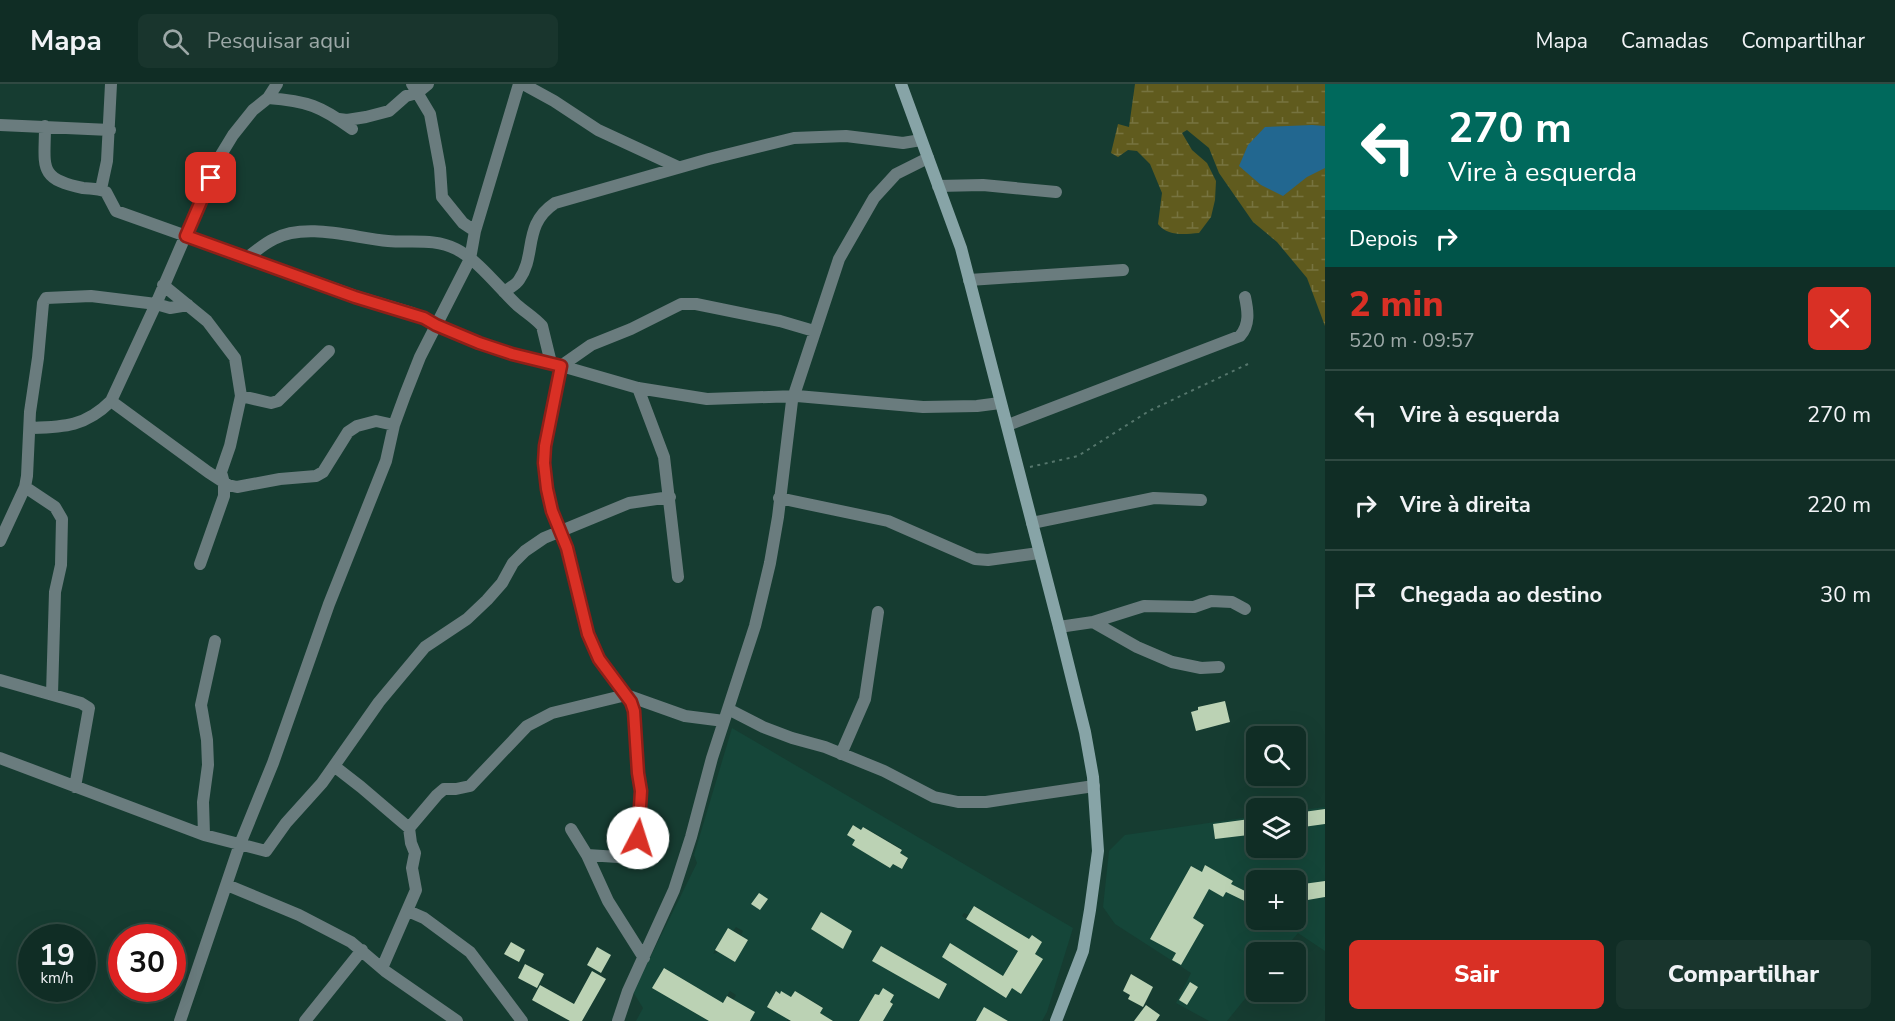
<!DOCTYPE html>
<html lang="pt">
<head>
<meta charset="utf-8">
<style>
  body { margin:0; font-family:"Nunito Sans",sans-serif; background:#19352d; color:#f1f3f6; height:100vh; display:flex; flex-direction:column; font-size:22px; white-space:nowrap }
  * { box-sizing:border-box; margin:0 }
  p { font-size:20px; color:#9ca8a7 }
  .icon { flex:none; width:33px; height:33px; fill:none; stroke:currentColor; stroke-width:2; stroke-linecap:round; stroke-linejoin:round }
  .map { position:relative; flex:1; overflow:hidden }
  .side { display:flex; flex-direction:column; background:#102d25; width:570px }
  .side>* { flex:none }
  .guide { background:#00695c; color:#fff; overflow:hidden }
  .tools { position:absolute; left:1246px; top:642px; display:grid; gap:12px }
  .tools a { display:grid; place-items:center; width:60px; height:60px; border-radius:9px; background:#102d25; box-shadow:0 6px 24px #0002,0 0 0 2px #304942; font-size:30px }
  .speed { position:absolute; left:18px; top:840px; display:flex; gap:12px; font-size:30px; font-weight:700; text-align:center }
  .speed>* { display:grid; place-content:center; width:78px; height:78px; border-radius:50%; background:#102d25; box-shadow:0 6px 24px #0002,0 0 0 2px #304942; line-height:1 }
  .speed small { font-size:15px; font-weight:400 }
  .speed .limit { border:9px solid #d22; background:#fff; color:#111 }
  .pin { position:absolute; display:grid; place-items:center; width:51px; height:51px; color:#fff; margin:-26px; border-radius:12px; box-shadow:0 3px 9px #0006 }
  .me { position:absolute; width:66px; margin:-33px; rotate:5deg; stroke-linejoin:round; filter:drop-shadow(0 0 4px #0008) }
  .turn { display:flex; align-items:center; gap:21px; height:126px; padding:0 24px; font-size:27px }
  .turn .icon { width:78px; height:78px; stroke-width:2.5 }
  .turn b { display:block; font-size:42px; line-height:51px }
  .then { display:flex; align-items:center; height:57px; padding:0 24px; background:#0003; gap:12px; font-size:22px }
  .round { display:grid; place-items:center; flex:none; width:63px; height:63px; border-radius:9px; background:#19352d }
  .headline { display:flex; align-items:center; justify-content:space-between; height:102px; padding:0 24px }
  h1 { font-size:36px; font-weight:800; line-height:45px; color:#d93025 }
  .cta { display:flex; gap:12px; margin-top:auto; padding:12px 24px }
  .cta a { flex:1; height:69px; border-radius:9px; background:#d93025; color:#fff; font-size:24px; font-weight:800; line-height:69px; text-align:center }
  .cta a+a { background:#19352d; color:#f1f3f6 }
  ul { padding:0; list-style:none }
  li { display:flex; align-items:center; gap:18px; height:90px; padding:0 24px; border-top:2px solid #304942 }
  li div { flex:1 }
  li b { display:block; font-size:22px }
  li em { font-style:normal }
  header { display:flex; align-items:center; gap:36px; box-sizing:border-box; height:84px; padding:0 30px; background:#102d25; border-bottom:2px solid #304942 }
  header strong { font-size:28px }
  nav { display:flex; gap:33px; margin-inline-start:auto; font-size:21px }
  .search { width:420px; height:54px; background:#19352d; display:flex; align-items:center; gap:15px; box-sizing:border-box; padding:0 21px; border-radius:9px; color:#9ca8a7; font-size:22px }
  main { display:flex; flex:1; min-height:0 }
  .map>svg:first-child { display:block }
</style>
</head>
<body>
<header>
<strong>Mapa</strong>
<div class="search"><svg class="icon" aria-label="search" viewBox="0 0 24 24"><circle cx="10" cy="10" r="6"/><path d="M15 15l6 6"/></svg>Pesquisar aqui</div>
<nav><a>Mapa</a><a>Camadas</a><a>Compartilhar</a></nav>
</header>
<main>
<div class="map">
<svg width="1325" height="937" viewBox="0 0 1325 937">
  <defs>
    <pattern id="wetland-marsh" width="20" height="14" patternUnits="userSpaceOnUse" patternTransform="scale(1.5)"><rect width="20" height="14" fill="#605b1e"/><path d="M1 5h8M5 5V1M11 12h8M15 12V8" fill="none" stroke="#76733f"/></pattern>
  </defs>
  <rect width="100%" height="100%" fill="#163c31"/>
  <path fill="#154639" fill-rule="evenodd" d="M732 644 1073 844 1047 928 1042 937H883L893 920 883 905 879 911 875 910 861 934V937H827L820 929 823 923 795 907 791 913 781 908 780 910 776 908 771 916 788 935 787 937H750L755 928 747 923 738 937 728 926 736 911 730 907 723 919 699 905 688 925 709 937H636L643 924 633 908 697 779 694 771ZM853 741 861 746 864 743 902 765 900 769 908 775 902 785 893 780 890 784 853 761 855 756 847 751ZM975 822 1029 855 1032 852 1042 858 1034 871 1042 875 1021 910 1012 903 1005 913 997 908 950 860 1003 892 1018 867 962 832 964 829 969 831ZM821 828 848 856 843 864 811 845ZM736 843 743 847 741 851 748 856 735 878 719 868 713 870 728 844 733 847ZM881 862 947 900 939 914 873 876ZM664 884 694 902 653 903Z
    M1325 723V867L1298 849 1282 868H1257V900L1227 937H1209L1176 919 1191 889 1115 840 1103 823 1109 767 1125 751 1257 732V764H1296V727ZM1257 796H1296V836H1257Z"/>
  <path fill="url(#wetland-marsh)" d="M1135 0H1325V242L1307 194 1277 158 1253 138 1219 89 1209 64 1187 46 1182 49 1192 66 1207 79 1216 97 1215 116 1211 133 1199 149C1185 150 1168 153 1158 140L1162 109 1150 80 1137 67 1128 66 1118 73 1111 69 1118 40 1129 43Z"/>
  <path fill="#226790" d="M1312 41 1325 42V84L1307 93 1283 112 1261 101 1239 82 1248 61 1265 43Z"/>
  <path fill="#bbd2b4" d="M1225 617 1230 638 1196 647 1191 628 1198 626V623Z
    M1325 725V740L1296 744V729Z
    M1257 734V750L1215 755 1213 740Z
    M853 741 861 746 863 743 902 766 900 769 908 774 902 785 893 780 890 784 852 761 855 756 847 751Z
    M1205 781 1233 797 1231 800 1249 809 1257 807V823L1226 808 1223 813 1209 805 1193 834 1204 841 1181 881 1172 876 1176 869 1150 855 1191 782 1202 788Z
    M1325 797V813L1296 818V801Z
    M759 809 768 815 760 826 751 820Z
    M974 822 1029 855 1032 851 1042 858 1035 870 1043 875 1021 910 1012 904 1006 914 942 873 950 859 1003 892 1018 867 966 835Z
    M821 828 852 847 843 865 811 845Z
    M728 844 748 856 735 878 715 866Z
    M511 858 525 866 519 878 504 870Z
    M881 862 947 900 939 915 872 877Z
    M597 863 611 871 601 889 587 881Z
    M525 880 544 890 537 904 518 894Z
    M664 884 723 919 727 912 755 928 750 937H709L652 904Z
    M592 887 606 895 582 937H570L532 916 540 901 574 920Z
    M1131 890 1153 903 1143 923 1128 915 1130 911 1123 907Z
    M1190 898 1198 903 1187 921 1179 916Z
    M883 904 894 911 890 918 893 920 883 937H859L875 910 879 911Z
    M776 907 780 910 781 907 791 913 795 907 823 924 820 929 833 937H791L767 923Z
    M1146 921 1160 931 1156 937H1134Z
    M984 923 1008 937H976Z"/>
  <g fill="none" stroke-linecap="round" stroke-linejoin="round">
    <path stroke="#55766c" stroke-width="2" stroke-dasharray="3 4.5" stroke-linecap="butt" d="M1030 383 1078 372 1149 327 1248 280"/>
    <path stroke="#6a7c7e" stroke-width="12" d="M412 0 430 30 440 84 442 113 463 139 475 147
      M523 0 554 17 598 46 678 83
      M268 14C307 17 321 22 352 45
      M339 35 347 36 366 33 389 27 406 12 417 9 428 0
      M0 41 110 46
      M45 42C45 82 37 95 83 104 91 105 98 104 106 108L116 127 355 212 412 229 479 259 512 270 551 279 638 304 707 315 797 312 923 323 977 322 1000 319
      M938 102 983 101 1056 108
      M101 105 107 77 111 0
      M248 173C256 167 265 159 274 155 306 138 354 154 388 157 411 159 435 154 456 165 478 176 499 204 517 221 525 228 535 234 542 242L551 279
      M969 196 1123 186
      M163 201 207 237 235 274 241 312 230 362 221 388 224 399V412L200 480
      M504 208C509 204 516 201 519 196 537 171 522 141 555 119L709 75 794 54 846 52 903 59 921 56
      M188 221 170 224 156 220 219 74 233 51 253 26 268 14 277 0
      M638 304 664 373 678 493
      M241 312 271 319 278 317 329 267
      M111 317 208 388 228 401 237 403 280 395 316 392 323 388 348 348 357 342 376 337 394 341
      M1008 341 1240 252C1250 241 1248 227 1245 213
      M25 403 55 423 62 435 61 481 55 508 52 610
      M779 414 888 437 975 475 988 476 1039 469
      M1032 439 1154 414 1201 416
      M0 457 25 403 27 392 30 328 38 274 43 219 46 214 91 212 156 220 111 317C85 343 63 343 30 344
      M1093 538 1144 522 1194 523 1211 517 1232 518 1245 525
      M1059 543 1093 538 1137 563 1172 578 1201 584 1219 583
      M0 596 81 619 89 624 75 703
      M728 625 763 643 792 654 825 663 884 687 934 713 958 718H986L1094 702
      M841 670 865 615 878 528
      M0 674 204 751 266 767 286 739 322 699 379 618 425 563 467 535 487 516 502 499 513 479 525 467 544 454 629 419 670 413
      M334 682 361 703 409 744 411 759 415 769 412 784 416 806 382 884
      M409 744 437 711 444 705H456L470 702 527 642 552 629 626 611 685 632 724 637
      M571 745 587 771
      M204 751 203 718 208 681 207 656 201 621 215 557
      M227 801 299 831 351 858 385 887 457 937
      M408 827 424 834 470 868 522 937
      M644 874 608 817 587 771 634 774 641 707 638 689 634 627 631 618 599 575 588 550 567 464 552 427 547 405 544 379 545 362 561 282 591 261 631 245 681 220H696L780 237 814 247
      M180 937 240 760 273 679 329 520 386 377 394 341 405 311 420 273 470 175 475 147 519 0
      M305 937 362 866
      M618 937 628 907 674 806 691 753 712 674 755 542 770 479 778 433 792 317 839 175 874 114 896 90 928 74"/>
    <path stroke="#87a4a7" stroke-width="12" d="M901 0 961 164 1059 543 1085 648 1093 693 1098 767 1090 826 1083 867 1056 937"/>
  </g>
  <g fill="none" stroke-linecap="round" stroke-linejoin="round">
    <g stroke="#8d1f18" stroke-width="15">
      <path id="route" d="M211 94 186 152 355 213 424 234 436 241 479 259 512 270 561 282 545 362 544 379 547 405 552 427 567 464 588 550 599 575 631 618 634 627 638 689 641 707 638 754"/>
    </g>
    <use href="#route" stroke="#d93025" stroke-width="10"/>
  </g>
</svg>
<div class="tools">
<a><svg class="icon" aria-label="search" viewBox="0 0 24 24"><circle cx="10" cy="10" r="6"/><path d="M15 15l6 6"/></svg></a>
<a><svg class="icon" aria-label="layers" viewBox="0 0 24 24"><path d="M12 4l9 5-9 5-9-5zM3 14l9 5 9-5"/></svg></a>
<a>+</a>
<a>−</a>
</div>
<div class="speed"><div>19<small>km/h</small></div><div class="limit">30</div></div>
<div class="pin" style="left:211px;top:94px;background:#d93025"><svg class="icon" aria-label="arrive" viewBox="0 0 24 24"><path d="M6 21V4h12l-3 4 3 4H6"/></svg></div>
<svg class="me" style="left:638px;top:754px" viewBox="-20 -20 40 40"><circle r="19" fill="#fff"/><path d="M0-13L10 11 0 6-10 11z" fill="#d93025"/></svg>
</div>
<section class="side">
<div class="guide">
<div class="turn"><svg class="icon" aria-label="left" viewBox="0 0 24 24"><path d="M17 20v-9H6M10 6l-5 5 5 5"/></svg><div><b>270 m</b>Vire à esquerda</div></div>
<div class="then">Depois<svg class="icon" aria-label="right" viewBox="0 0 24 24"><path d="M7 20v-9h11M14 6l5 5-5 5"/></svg></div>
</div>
<div class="headline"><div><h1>2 min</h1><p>520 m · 09:57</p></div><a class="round" style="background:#d93025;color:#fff"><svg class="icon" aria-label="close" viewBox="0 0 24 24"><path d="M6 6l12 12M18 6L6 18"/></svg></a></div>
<ul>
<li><svg class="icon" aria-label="left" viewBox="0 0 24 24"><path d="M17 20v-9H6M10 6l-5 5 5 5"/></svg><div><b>Vire à esquerda</b></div><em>270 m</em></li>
<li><svg class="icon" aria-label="right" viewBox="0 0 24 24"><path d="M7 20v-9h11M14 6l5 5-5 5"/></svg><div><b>Vire à direita</b></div><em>220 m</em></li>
<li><svg class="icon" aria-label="arrive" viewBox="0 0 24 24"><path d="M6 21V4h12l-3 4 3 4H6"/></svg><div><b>Chegada ao destino</b></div><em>30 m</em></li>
</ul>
<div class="cta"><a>Sair</a><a>Compartilhar</a></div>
</section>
</main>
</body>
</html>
